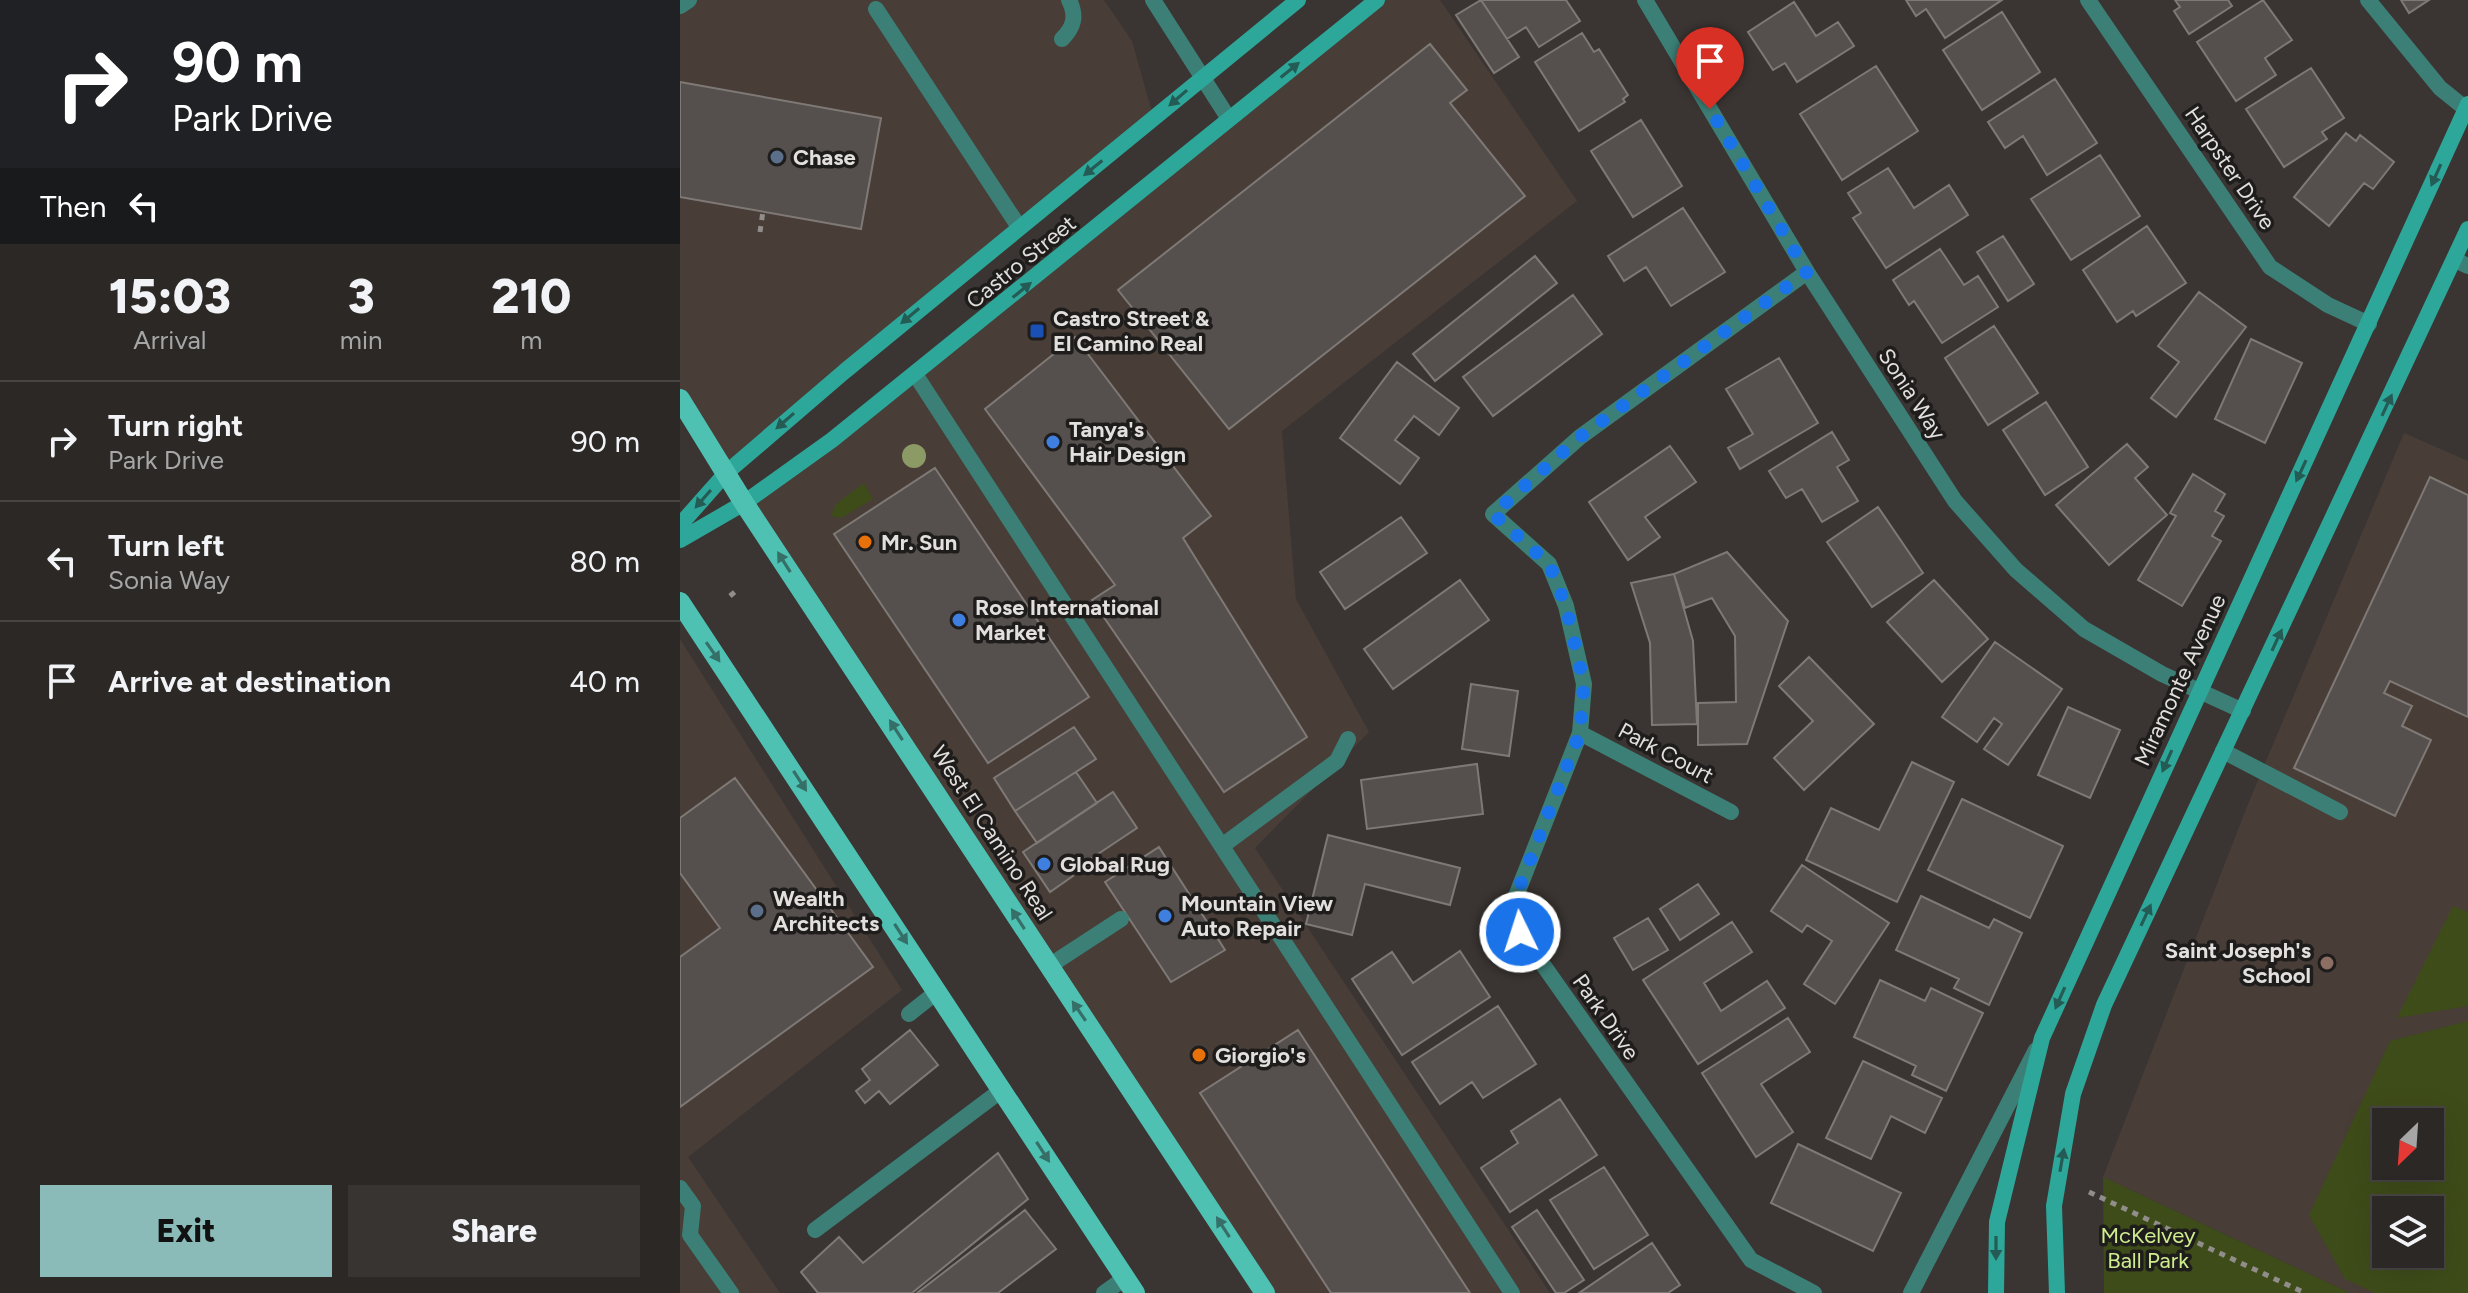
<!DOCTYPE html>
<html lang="en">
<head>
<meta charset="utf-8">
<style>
  body { margin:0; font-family:Figtree,sans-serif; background:#383432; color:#f1f3f6; height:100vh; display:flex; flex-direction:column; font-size:30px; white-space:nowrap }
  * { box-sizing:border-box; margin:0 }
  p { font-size:26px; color:#a6a6a7 }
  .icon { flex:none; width:44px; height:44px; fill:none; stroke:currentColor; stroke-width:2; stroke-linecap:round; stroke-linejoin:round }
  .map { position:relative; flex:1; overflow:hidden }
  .side { display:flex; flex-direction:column; background:#2c2826; width:680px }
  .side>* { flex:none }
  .guide { background:#202124; color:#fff; overflow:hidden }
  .needle { width:52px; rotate:205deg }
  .tools { position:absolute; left:1692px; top:1108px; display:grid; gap:16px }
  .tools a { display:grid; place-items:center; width:72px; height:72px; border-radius:0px; background:#2c2826; box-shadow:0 8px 32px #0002,0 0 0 2px #484443; font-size:40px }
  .pin { position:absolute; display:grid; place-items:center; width:68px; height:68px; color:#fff; margin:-82px -34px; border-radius:50% 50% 50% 0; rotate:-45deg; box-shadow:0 0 8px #0007 }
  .pin .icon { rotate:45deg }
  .me { position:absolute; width:88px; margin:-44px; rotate:356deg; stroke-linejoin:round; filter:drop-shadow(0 0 6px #0008) }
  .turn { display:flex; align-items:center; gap:28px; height:168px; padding:0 40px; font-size:36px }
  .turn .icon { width:104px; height:104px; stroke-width:2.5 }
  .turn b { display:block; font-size:56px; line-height:68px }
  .then { display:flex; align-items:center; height:76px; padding:0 40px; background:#0003; gap:16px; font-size:30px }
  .eta { display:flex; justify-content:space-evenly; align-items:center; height:136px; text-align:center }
  .eta b { font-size:48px; font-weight:800; line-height:56px }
  .cta { display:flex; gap:16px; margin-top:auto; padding:16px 40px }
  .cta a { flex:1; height:92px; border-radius:0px; background:#8bbbb9; color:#111; font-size:32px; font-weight:800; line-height:92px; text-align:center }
  .cta a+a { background:#383432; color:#f1f3f6 }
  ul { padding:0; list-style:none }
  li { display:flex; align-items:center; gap:24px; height:120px; padding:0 40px; border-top:2px solid #484443 }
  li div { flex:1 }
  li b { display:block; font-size:30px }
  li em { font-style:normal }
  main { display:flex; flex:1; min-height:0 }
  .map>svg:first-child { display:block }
</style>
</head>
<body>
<main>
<section class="side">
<div class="guide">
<div class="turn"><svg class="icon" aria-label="right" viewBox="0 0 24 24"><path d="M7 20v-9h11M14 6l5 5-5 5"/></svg><div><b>90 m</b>Park Drive</div></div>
<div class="then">Then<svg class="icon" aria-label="left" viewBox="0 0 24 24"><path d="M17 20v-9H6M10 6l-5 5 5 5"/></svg></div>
</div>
<div class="eta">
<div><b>15:03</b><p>Arrival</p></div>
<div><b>3</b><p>min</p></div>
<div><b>210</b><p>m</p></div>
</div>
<ul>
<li><svg class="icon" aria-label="right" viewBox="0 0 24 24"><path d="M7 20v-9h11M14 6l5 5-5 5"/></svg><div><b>Turn right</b><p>Park Drive</p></div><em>90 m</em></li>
<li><svg class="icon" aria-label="left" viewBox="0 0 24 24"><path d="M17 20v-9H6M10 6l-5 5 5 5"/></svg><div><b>Turn left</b><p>Sonia Way</p></div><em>80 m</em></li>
<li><svg class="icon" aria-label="arrive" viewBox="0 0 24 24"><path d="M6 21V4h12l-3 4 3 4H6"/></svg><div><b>Arrive at destination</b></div><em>40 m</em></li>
</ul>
<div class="cta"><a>Exit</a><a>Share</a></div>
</section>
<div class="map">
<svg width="1788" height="1293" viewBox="0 0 1788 1293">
  <rect width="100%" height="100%" fill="#3a3532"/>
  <path fill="#483d37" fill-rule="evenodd" d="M0 0H424L452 41 474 119 46 473 0 399Z
    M697 0H760L897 201 602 431 616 599 689 732 575 848 870 1293H585L64 503Z
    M1724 433 1788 461V1293H1670L1423 1177 1568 804ZM1706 1122H1750V1166H1706ZM1706 1210H1750V1254H1706Z
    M0 639 222 990 8 1157 100 1293H0Z"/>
  <path fill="#3e4c19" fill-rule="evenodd" d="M184 483 193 499 161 518 151 516 156 504Z
    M1773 906 1788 912V1006L1717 1018Z
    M1788 1021V1293H1695L1665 1279 1629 1215 1710 1041ZM1750 1122V1166H1706V1122ZM1750 1210V1254H1706V1210Z
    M1423 1177 1670 1293H1424Z"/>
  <path fill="#55504d" stroke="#7f7976" stroke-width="2" d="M801 0 839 57 814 73 776 15Z
    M801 0H886L900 21 859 47 846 27 827 39Z
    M1226 0H1322L1265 38 1246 9 1236 16Z
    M1495 0H1548L1552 6 1509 34 1494 11 1500 7Z
    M1583 0 1612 40 1585 58 1596 75 1556 101 1517 42Z
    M1721 0H1749L1729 13Z
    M1114 2 1136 36 1158 22 1174 46 1117 82 1105 63 1093 70 1068 32Z
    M1322 12 1360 72 1302 110 1263 50Z
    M902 33 914 52 919 49 948 95 943 99 945 102 899 131 855 62Z
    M750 44 787 90 770 103 845 196 549 429 438 290Z
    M1196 66 1238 131 1162 180 1120 114Z
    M1631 68 1664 118 1642 132 1647 139 1604 167 1566 109Z
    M1375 79 1417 143 1367 175 1343 136 1325 148 1308 122Z
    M0 82 201 118 181 229 0 197Z
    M961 120 1002 186 953 217 911 151Z
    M1666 133 1676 141 1680 135 1714 162 1693 189 1684 183 1649 226 1614 197Z
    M1420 155 1460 216 1391 260 1351 199Z
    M1208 168 1234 208 1269 185 1288 215 1206 268 1173 218 1181 213 1168 193Z
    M1003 208 1045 272 991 306 966 267 944 281 928 256Z
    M1467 226 1506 283 1456 316 1453 311 1437 322 1403 270Z
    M1323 236 1354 284 1328 301 1297 252Z
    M1260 249 1284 285 1298 276 1318 307 1262 343 1234 301 1229 305 1213 280Z
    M855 256 877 283 755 381 733 354Z
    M1519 292 1566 327 1496 417 1471 398 1499 362 1478 346Z
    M893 295 922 334 813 416 783 377Z
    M1314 326 1358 393 1308 425 1265 358Z
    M395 337 531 516 503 538 627 737 544 792 412 600 435 585 305 409Z
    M1571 339 1622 363 1585 443 1535 419Z
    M1099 358 1138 423 1060 469 1048 448 1073 434 1046 389Z
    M717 362 779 408 759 435 734 416 715 440 739 458 720 484 660 438Z
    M1366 402 1408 467 1365 495 1323 430Z
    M1152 432 1169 460 1157 467 1178 501 1142 522 1122 489 1106 498 1089 471Z
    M1447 444 1468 467 1455 478 1487 515 1429 565 1376 505Z
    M990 446 1016 482 965 517 980 537 948 560 909 502Z
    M255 468 409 697 308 763 154 534Z
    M1513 474 1545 494 1535 511 1544 516 1532 536 1541 541 1502 606 1458 580 1496 516 1490 513Z
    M1750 477 1788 495V717L1710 681 1704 693 1732 706 1722 726 1751 740 1715 816 1614 768Z
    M1198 507 1243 573 1192 607 1147 542Z
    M721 517 747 553 665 609 640 572Z
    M1047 552 1108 621 1067 744 1018 745V703L1056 702 1055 636 1032 598 1005 608 994 574Z
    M994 574 1013 641 1017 724 972 725 970 643 951 583Z
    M780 580 809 620 713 689 684 649Z
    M1254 580 1308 639 1262 682 1207 622Z
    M1315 642 1382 689 1328 765 1304 749 1322 724 1314 718 1297 742 1262 717Z
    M1129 657 1194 724 1124 790 1094 758 1133 721 1099 686Z
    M791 684 838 691 829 756 782 749Z
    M1388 707 1440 730 1410 798 1358 775Z
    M394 727 416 759 335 811 314 778Z
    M1232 762 1274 782 1217 902 1126 860 1151 808 1199 830Z
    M797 764 803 814 687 829 681 780Z
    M396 772 417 803 357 843 335 811Z
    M55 778 193 967 0 1107V957L40 928 0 873V818Z
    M433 792 457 828 391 872 393 876 370 892 343 852Z
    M1282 799 1383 846 1350 918 1248 870Z
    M648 835 780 868 770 905 685 884 672 935 626 924Z
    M479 847 545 950 491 982 425 882Z
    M1122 865 1209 923 1155 1004 1124 984 1152 941 1127 925 1122 932 1091 911Z
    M1018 884 1039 914 1000 940 980 909Z
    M1241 896 1309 928 1314 919 1342 933 1309 1005 1274 988 1279 979 1216 950Z
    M968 918 988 950 953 970 934 938Z
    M1052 922 1072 952 1024 983 1041 1011 1087 981 1105 1008 1018 1064 963 980Z
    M780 951 810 997 722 1055 672 979 712 952 733 983Z
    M1200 980 1245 1001 1251 988 1303 1013 1266 1091 1232 1075 1236 1066 1174 1037Z
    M818 1006 856 1064 803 1098 792 1082 760 1104 732 1062Z
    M1108 1018 1130 1052 1081 1084 1113 1132 1076 1157 1022 1073Z
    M230 1030 258 1065 210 1104 199 1091 185 1103 176 1091 190 1080 182 1069Z
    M618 1030 790 1293H651L520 1093Z
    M1183 1061 1262 1098 1245 1133 1211 1116 1191 1159 1146 1138Z
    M880 1099 917 1155 830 1212 801 1168 838 1143 831 1131Z
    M1118 1144 1221 1193 1193 1251 1091 1203Z
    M318 1153 348 1199 232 1293H138L121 1272 159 1237 183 1263Z
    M924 1167 968 1235 914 1269 870 1200Z
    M345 1210 376 1249 318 1293H237Z
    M857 1210 904 1280 884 1293H876L832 1227Z
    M972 1243 1000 1285 988 1293H899Z"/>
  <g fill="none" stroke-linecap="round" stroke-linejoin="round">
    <path stroke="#918d8a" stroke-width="5" stroke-dasharray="6 6" stroke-linecap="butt" d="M80 232 83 211
      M50 596 57 590
      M1409 1192 1625 1293"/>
    <path stroke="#3c7f76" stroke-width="16" d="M1688 0 1760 88 1786 109
      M0 6 9 0
      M196 9 339 227
      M382 39C394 27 397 16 389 0
      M235 374 832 1293
      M1543 751 1660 812
      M542 846 657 761 668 739
      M369 966 441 919
      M229 1014 258 991
      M0 1188 13 1206 10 1235 51 1293
      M135 1230 323 1089
      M424 1293 445 1278"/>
    <path stroke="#3c7f76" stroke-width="16" d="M473 0 549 119
      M965 0 1127 272 1275 501 1336 570 1404 629 1482 674 1563 711
      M1408 0 1590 267 1648 305 1689 324
      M1775 260 1788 266
      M1127 272 900 437 813 514 869 564 886 606 904 684 900 733 836 896 840 932 1071 1260 1134 1293
      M900 733 1051 812
      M1231 1293 1356 1050"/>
    <path stroke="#2da79a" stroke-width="16" d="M0 525 46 473 165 371 618 0
      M0 540 64 503 152 440 697 0
      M1316 1293 1317 1222 1362 1038 1788 104
      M1377 1293 1374 1206 1393 1094 1424 1005 1788 229"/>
    <path stroke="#4ec1b3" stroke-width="20" d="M0 399 64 503 585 1293
      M0 602 455 1293"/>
  </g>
  <circle fill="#8c9a65" cx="234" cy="456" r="12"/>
  <defs><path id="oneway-solid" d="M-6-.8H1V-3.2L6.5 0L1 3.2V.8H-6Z" transform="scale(2)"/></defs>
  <g fill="#255b55">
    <use href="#oneway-solid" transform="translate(610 70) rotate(-39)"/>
    <use href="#oneway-solid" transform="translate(498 98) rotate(139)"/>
    <use href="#oneway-solid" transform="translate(413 168) rotate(141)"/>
    <use href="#oneway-solid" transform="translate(1756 175) rotate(114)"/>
    <use href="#oneway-solid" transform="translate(342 290) rotate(-39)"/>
    <use href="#oneway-solid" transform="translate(230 316) rotate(140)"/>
    <use href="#oneway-solid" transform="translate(1707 405) rotate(-65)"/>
    <use href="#oneway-solid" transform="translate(105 421) rotate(139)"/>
    <use href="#oneway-solid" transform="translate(1621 471) rotate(115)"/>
    <use href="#oneway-solid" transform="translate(23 499) rotate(131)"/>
    <use href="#oneway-solid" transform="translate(1597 640) rotate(-65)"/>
    <use href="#oneway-solid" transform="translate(1487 761) rotate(114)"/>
    <use href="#oneway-solid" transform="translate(1466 915) rotate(-65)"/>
    <use href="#oneway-solid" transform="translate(1380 998) rotate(114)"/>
    <use href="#oneway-solid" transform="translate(1382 1160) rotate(-80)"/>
    <use href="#oneway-solid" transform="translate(1316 1248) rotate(90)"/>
  </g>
  <g fill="#366f68">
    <use href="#oneway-solid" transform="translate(104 562) rotate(-122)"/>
    <use href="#oneway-solid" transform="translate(33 652) rotate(55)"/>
    <use href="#oneway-solid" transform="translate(216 730) rotate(-123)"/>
    <use href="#oneway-solid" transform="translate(120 781) rotate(57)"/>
    <use href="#oneway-solid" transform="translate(338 919) rotate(-123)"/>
    <use href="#oneway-solid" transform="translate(221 934) rotate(57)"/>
    <use href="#oneway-solid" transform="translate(399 1011) rotate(-124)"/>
    <use href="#oneway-solid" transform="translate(363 1152) rotate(57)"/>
    <use href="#oneway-solid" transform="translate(543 1227) rotate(-123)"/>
  </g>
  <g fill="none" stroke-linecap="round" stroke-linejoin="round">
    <path stroke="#1a73e8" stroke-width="14" stroke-dasharray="0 25.2" d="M840 932 836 896 900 733 904 684 886 606 869 564 813 514 900 437 1127 272 1030 109"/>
  </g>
  <g fill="#5c6f8a" stroke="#1f1d1c" stroke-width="3">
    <circle cx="97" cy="157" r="8"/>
    <circle cx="77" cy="911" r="8"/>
  </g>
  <rect fill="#1a4fb4" stroke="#1f1d1c" stroke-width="3" x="349" y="323" width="16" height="16" rx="4"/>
  <g fill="#3f7fe0" stroke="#1f1d1c" stroke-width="3">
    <circle cx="373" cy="442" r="8"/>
    <circle cx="279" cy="620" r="8"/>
    <circle cx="364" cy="864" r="8"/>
    <circle cx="485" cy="916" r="8"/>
  </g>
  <g fill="#e8710a" stroke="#1f1d1c" stroke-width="3">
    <circle cx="185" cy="542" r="8"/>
    <circle cx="519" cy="1055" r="8"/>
  </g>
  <circle fill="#8d6e63" stroke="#1f1d1c" stroke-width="3" cx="1647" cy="963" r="8"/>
  <g text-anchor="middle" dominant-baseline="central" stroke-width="7" stroke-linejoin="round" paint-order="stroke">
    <g font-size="22" font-weight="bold" fill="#e2dfdd" stroke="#1f1d1c" text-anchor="start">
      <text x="113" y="157">Chase</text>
      <text x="373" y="318">Castro Street &amp;<tspan x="373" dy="25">El Camino Real</tspan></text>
      <text x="389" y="429">Tanya's<tspan x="389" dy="25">Hair Design</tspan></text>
      <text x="201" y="542">Mr. Sun</text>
      <text x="295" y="607">Rose International<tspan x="295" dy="25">Market</tspan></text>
      <text x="380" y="864">Global Rug</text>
      <text x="93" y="898">Wealth<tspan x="93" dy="25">Architects</tspan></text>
      <text x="501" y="903">Mountain View<tspan x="501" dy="25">Auto Repair</tspan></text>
      <text x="1631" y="950" text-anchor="end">Saint Joseph's<tspan x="1631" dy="25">School</tspan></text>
      <text x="535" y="1055">Giorgio's</text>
    </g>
    <g font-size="22" fill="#e2dfdd" stroke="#1f1d1c">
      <text transform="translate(1550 168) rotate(56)">Harpster Drive</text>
      <text transform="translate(341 262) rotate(-39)">Castro Street</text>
      <text transform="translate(1232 394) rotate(57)">Sonia Way</text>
      <text transform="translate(1500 680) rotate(-65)">Miramonte Avenue</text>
      <text transform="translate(986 753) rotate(28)">Park Court</text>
      <text transform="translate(312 833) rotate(57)">West El Camino Real</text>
      <text transform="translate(926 1017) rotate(55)">Park Drive</text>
    </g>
    <g font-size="22" fill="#cfed8e" stroke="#1f1d1c">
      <text x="1468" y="1235">McKelvey<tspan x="1468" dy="25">Ball Park</tspan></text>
    </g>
  </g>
</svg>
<div class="tools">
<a><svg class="needle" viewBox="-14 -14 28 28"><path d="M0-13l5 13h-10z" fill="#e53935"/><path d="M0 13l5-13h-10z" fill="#a6a6a7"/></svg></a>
<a><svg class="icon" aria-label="layers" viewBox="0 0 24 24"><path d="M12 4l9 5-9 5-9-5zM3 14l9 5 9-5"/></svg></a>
</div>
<div class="pin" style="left:1030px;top:109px;background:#d93025"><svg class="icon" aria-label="arrive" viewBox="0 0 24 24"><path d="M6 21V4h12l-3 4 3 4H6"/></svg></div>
<svg class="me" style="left:840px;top:932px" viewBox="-20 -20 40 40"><circle r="17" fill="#1a73e8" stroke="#fff" stroke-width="3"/><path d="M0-11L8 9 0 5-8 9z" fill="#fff"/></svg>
</div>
</main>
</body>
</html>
